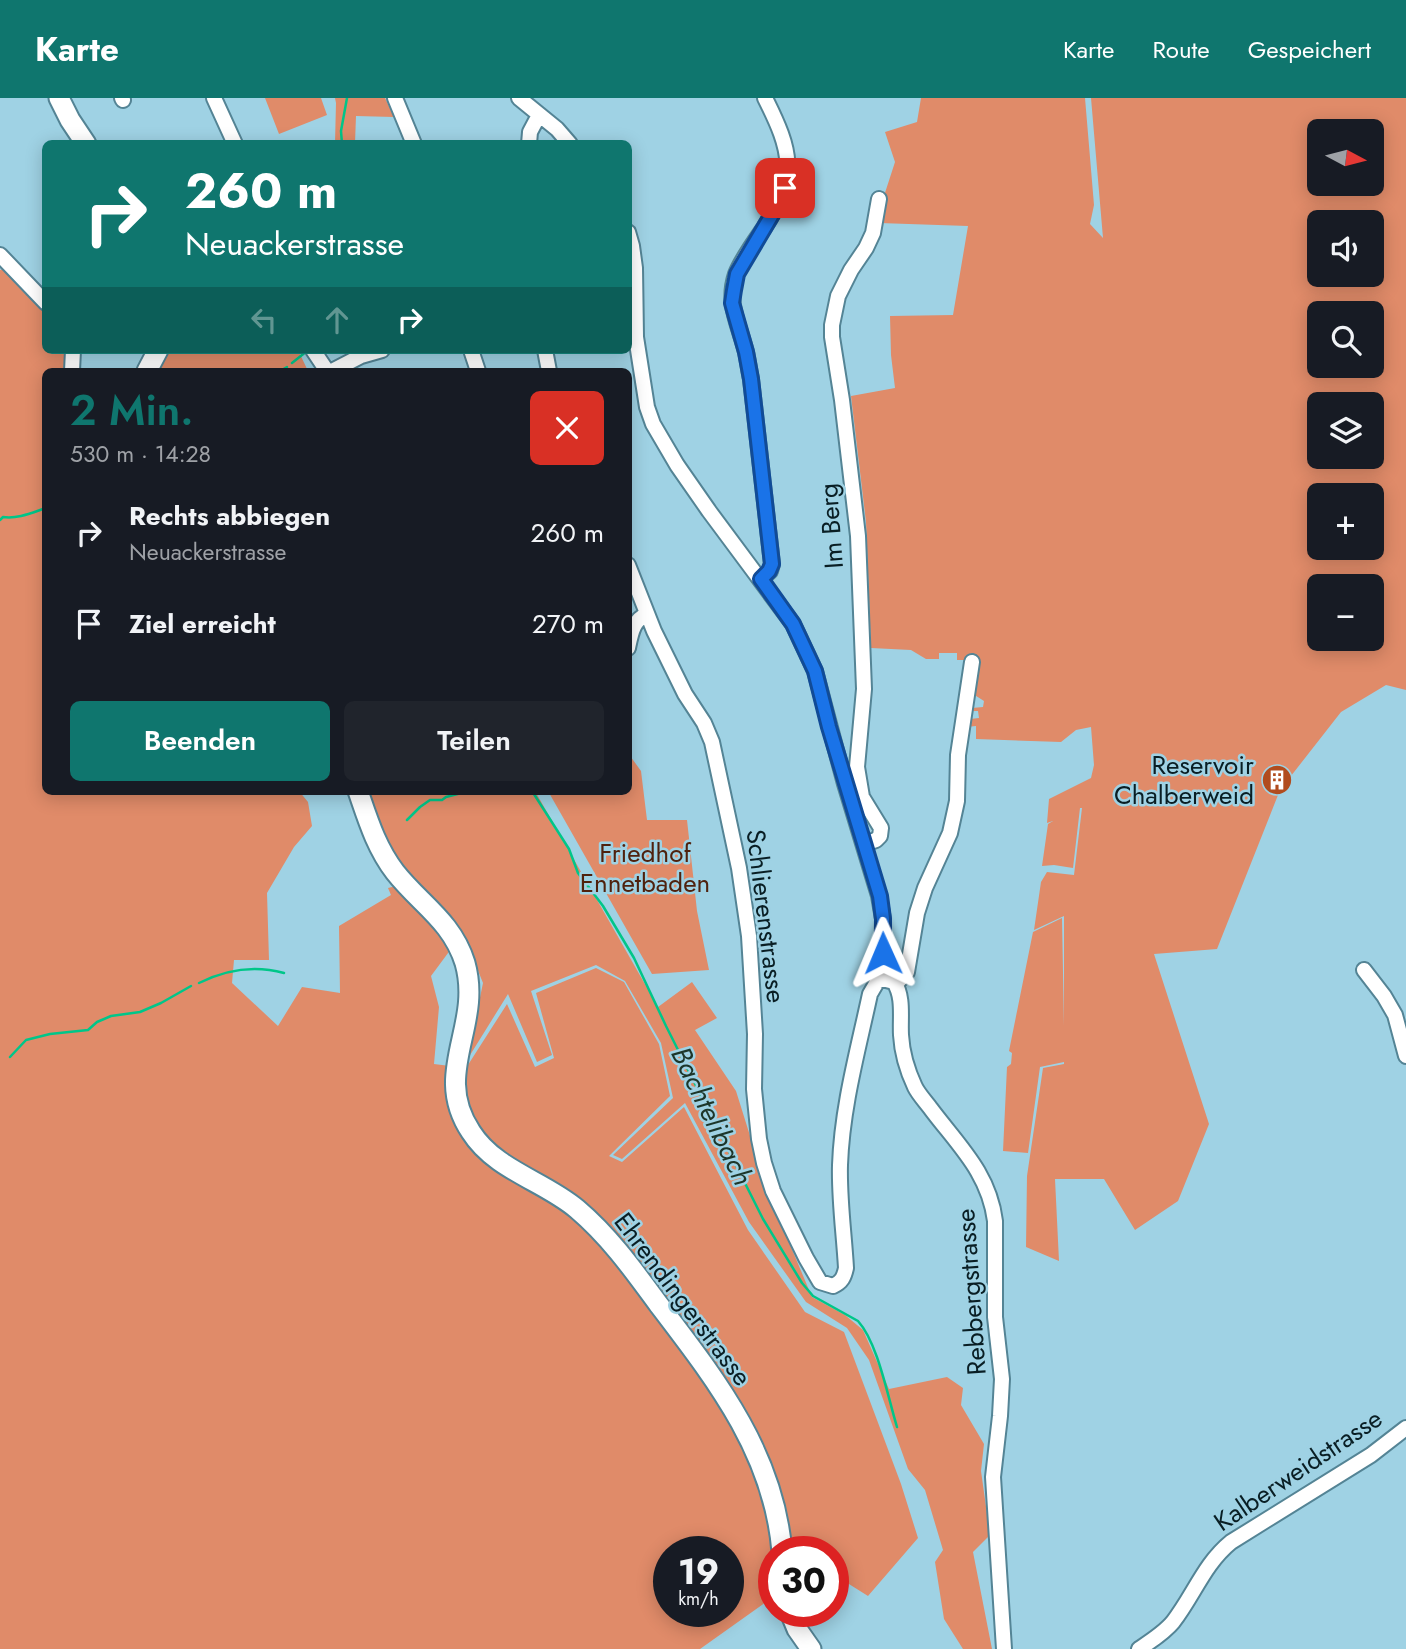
<!DOCTYPE html>
<html lang="de">
<head>
<meta charset="utf-8">
<style>
  body { margin:0; font-family:Jost,sans-serif; background:#20242c; color:#f1f3f6; height:100vh; display:flex; flex-direction:column; font-size:26px; white-space:nowrap }
  * { box-sizing:border-box; margin:0 }
  p { font-size:23px; color:#9ea1a6 }
  .icon { flex:none; width:38px; height:38px; fill:none; stroke:currentColor; stroke-width:2; stroke-linecap:round; stroke-linejoin:round }
  .map { position:relative; flex:1; overflow:hidden }
  .sheet { position:absolute; left:42px; top:270px; width:590px; height:427px; display:flex; flex-direction:column; background:#171b24; border-radius:10px; box-shadow:0 4px 18px #0003 }
  .sheet>* { flex:none }
  .guide { position:absolute; left:42px; top:42px; width:590px; height:214px; border-radius:10px; box-shadow:0 4px 18px #0003; background:#0f766e; color:#fff; overflow:hidden }
  .needle { width:46px; rotate:97deg }
  .controls { position:absolute; left:1307px; top:21px; display:grid; gap:14px }
  .controls a { display:grid; place-items:center; width:77px; height:77px; border-radius:10px; background:#171b24; box-shadow:0 4px 18px #0003; font-size:35px }
  .speed { position:absolute; left:653px; top:1438px; display:flex; gap:14px; font-size:35px; font-weight:700; text-align:center }
  .speed>* { display:grid; place-content:center; width:91px; height:91px; border-radius:50%; background:#171b24; box-shadow:0 4px 18px #0003; line-height:1 }
  .speed small { font-size:18px; font-weight:400 }
  .speed .limit { border:10px solid #d22; background:#fff; color:#111 }
  .pin { position:absolute; display:grid; place-items:center; width:60px; height:60px; color:#fff; margin:-30px; border-radius:14px; box-shadow:0 4px 10px #0006 }
  .me { position:absolute; width:77px; margin:-38px; rotate:359deg; stroke-linejoin:round; filter:drop-shadow(0 0 5px #0008) }
  .turn { display:flex; align-items:center; gap:24px; height:147px; padding:0 28px; font-size:32px }
  .turn .icon { width:91px; height:91px; stroke-width:2.5 }
  .turn b { display:block; font-size:49px; line-height:60px }
  .lanes { display:flex; align-items:center; height:66px; padding:0 28px; background:#0003; justify-content:center; gap:35px; direction:ltr }
  .lanes .off { opacity:.35 }
  .round { display:grid; place-items:center; flex:none; width:74px; height:74px; border-radius:10px; background:#20242c }
  .headline { display:flex; align-items:center; justify-content:space-between; height:119px; padding:0 28px }
  h1 { font-size:42px; font-weight:600; line-height:52px; color:#0f766e }
  .cta { display:flex; gap:14px; margin-top:auto; padding:14px 28px }
  .cta a { flex:1; height:80px; border-radius:10px; background:#0f766e; color:#fff; font-size:28px; font-weight:600; line-height:80px; text-align:center }
  .cta a+a { background:#20242c; color:#f1f3f6 }
  ul { padding:0; list-style:none }
  li { display:flex; align-items:center; gap:21px; height:91px; padding:0 28px }
  li div { flex:1 }
  li b { display:block; font-size:26px }
  li em { font-style:normal }
  header { display:flex; align-items:center; gap:42px; box-sizing:border-box; height:98px; padding:0 35px; background:#0f766e; color:#fff }
  header strong { font-size:33px }
  nav { display:flex; gap:38px; margin-inline-start:auto; font-size:24px }
  .map>svg:first-child { display:block }
</style>
</head>
<body>
<header>
<strong>Karte</strong>
<nav><a>Karte</a><a>Route</a><a>Gespeichert</a></nav>
</header>
<div class="map">
<svg width="1406" height="1551" viewBox="0 0 1406 1551">
  <rect width="100%" height="100%" fill="#9fd2e4"/>
  <path fill="#e08b69" fill-rule="evenodd" d="M265 0H321L327 17 279 36Z
    M335 0H385L394 19 356 18 355 45H335L336 5Z
    M921 0H1085L1094 107 1090 126 1103 140 1091 0H1406V592L1386 587 1341 614 1280 692 1217 851 1154 856 1209 1026 1178 1103 1135 1132 1104 1081H1055L1059 1163 1026 1149 1027 1078 1043 970 1064 966V964L1040 969 1028 1055 1003 1053 1007 969 1011 966 1012 955 1009 953 1033 834 1062 820 1064 928V818L1034 832 1041 784 1047 774 1074 777 1082 710H1080L1073 770 1054 767 1042 768 1048 726 1053 723 1047 725 1049 701 1091 680 1094 667 1091 629 1076 632 1061 644 976 641V628L966 629 970 621 979 620 978 613H971L972 610 983 609 984 603 973 596 977 562H957V555H939V561H926L911 552 871 550 866 424 851 298 895 290 891 257 890 218 953 217 968 128 879 125 883 101 895 64 885 34 917 24ZM1320 33H1372V86H1320ZM1320 124H1372V177H1320ZM1320 215H1372V268H1320ZM1320 306H1372V359H1320ZM1320 397H1372V450H1320ZM1320 488H1372V541H1320Z
    M16 167 45 197 46 252H79L80 256 77 273H46V693H299L308 704 312 728 294 749 267 795 269 862H234L232 885 278 928 302 889 340 895 339 828 391 797 388 790 396 788 431 822 451 851 431 878 439 909 434 966 466 970 507 906 535 969 554 960 536 895 596 870 624 884 659 946 670 998 609 1058 622 1064 684 1009 748 1132 805 1214 844 1234 901 1386 918 1440 868 1498 833 1476V1454H774L773 1499 700 1551H0V172ZM668 1454H728V1514H668Z
    M147 252H298L308 273H138Z
    M628 655 641 673 647 722H687L697 813 709 872 652 876 548 693H628Z
    M369 693H535L658 909 692 884 717 920 695 932 736 993 767 1092 812 1199 845 1217 863 1232 889 1291 947 1279 963 1290 961 1307 984 1346 981 1373 990 1437 973 1454 992 1551H963L944 1521 935 1464 943 1452 925 1392 908 1371 869 1262 847 1230 806 1204 749 1124 685 1005 622 1061 613 1057 673 1000 661 945 625 883 596 867 531 893 552 957 537 964 508 896 467 962 483 885 469 850 381 739Z"/>
  <g fill="none" stroke-linecap="round" stroke-linejoin="round">
    <path stroke="#00c689" stroke-width="2.5" d="M342 46 341 33 347 0
      M292 265 307 253 308 255
      M280 273 287 269
      M0 422 3 419C18 421 31 415 46 410
      M532 693 569 751 578 775 603 808 634 860 666 928 763 1121 802 1185 813 1198 858 1223C878 1245 888 1300 897 1329
      M407 722 420 709 430 702H442L446 699 469 693
      M199 885C225 872 255 867 284 875
      M10 959 26 942 50 936 88 932 97 924 111 918 140 914 161 905 191 888"/>
    <g stroke="#548495" stroke-width="18">
      <path id="minor" d="M122 0 123 2
        M214 0 235 46
        M395 0 414 46
        M519 0 557 31 570 46
        M529 46 530 34 539 17
        M628 134 632 148 635 170 636 239 647 309 653 326 677 367 709 413 793 526 815 573 845 686 879 798 883 821 882 881
        M0 157 46 205
        M313 252 327 273
        M471 252 478 273
        M545 252 549 273
        M72 273 73 252
        M332 273 361 258 382 252
        M628 467 654 533 685 596 704 625 712 644 739 770 749 838 755 936 754 991 759 1041 764 1065 773 1093 806 1160 820 1184 833 1188C842 1184 844 1179 846 1170 844 1135 839 1101 840 1067 842 1009 858 952 870 896L877 884 882 881
        M761 481 770 473 772 466 751 281C749 272 748 263 746 254 739 226 726 206 736 176 742 161 755 143 764 130 798 77 792 54 765 0
        M628 550C631 536 633 522 647 516
        M864 746 876 742 880 738 881 730 862 699 857 669 864 591 858 438 842 302 832 239V227L838 198 851 172 866 150 873 135 879 101
        M1364 872 1384 898 1395 917 1406 958
        M882 881 894 884C904 899 900 919 901 937 902 955 907 972 915 989 919 997 926 1004 931 1011 958 1047 989 1075 995 1123V1219L1002 1281 1000 1318 993 1379 1004 1551
        M896 886 907 874 917 815 925 790 950 735 957 703 958 657 972 564
        M1139 1551C1151 1543 1164 1535 1173 1524 1194 1497 1204 1466 1231 1444L1371 1357 1406 1330"/>
    </g>
    <g stroke="#548495" stroke-width="23">
      <path id="major" d="M59 0 70 22 86 46
        M147 273 158 252
        M358 693C368 722 376 749 395 774 420 806 452 823 465 865 483 929 431 974 471 1034 495 1072 544 1083 577 1111 610 1139 634 1173 659 1207 717 1283 774 1356 782 1454
        M790 1514 797 1531 811 1551"/>
    </g>
    <use href="#minor" stroke="#fff" stroke-width="14"/>
    <use href="#major" stroke="#fff" stroke-width="19"/>
  </g>
  <g fill="none" stroke-linecap="round" stroke-linejoin="round">
    <g stroke="#114b97" stroke-width="18">
      <path id="route" d="M785 90 773 115 737 176 734 192 732 205 746 254 751 281 772 466 769 473 761 481 793 526 815 573 829 629 880 798 883 821V855"/>
    </g>
    <use href="#route" stroke="#1a73e8" stroke-width="12"/>
  </g>
  <defs>
    <g id="building-disc" transform="scale(1.575)"><circle r="9.5" fill="#b14c1e" stroke="#9fd2e4"/><path d="M-4-6H4V6H1V3H-1V6H-4ZM-2.5-4.3h1.7v1.8h-1.7ZM.8-4.3h1.7v1.8H.8ZM-2.5-1h1.7V.8h-1.7ZM.8-1h1.7V.8H.8Z" fill="#fff"/></g>
  </defs>
  <g fill-rule="evenodd">
    <use href="#building-disc" x="1277" y="682"/>
  </g>
  <g text-anchor="middle" dominant-baseline="central" stroke-width="5" stroke-linejoin="round" paint-order="stroke">
    <g font-size="26" fill="#091e24" stroke="#9fd2e4">
      <text transform="translate(831 428) rotate(-94)">Im Berg</text>
      <text transform="translate(766 818) rotate(83)">Schlierenstrasse</text>
      <text transform="translate(971 1194) rotate(-94)">Rebbergstrasse</text>
      <text transform="translate(683 1201) rotate(53)">Ehrendingerstrasse</text>
      <text transform="translate(1298 1372) rotate(-34)">Kalberweidstrasse</text>
    </g>
    <g font-size="26" fill="#091e24" stroke="#9fd2e4" text-anchor="end">
      <text x="1254" y="667">Reservoir<tspan x="1254" dy="30">Chalberweid</tspan></text>
    </g>
    <g font-size="26" fill="#4f210d" stroke="#9fd2e4">
      <text x="645" y="755">Friedhof<tspan x="645" dy="30">Ennetbaden</tspan></text>
    </g>
    <g font-size="28" font-style="italic" fill="#1d362a" stroke="#9fd2e4">
      <text transform="translate(712 1018) rotate(64)">Bachtelibach</text>
    </g>
  </g>
</svg>
<div class="controls">
<a><svg class="needle" viewBox="-14 -14 28 28"><path d="M0-13l5 13h-10z" fill="#e53935"/><path d="M0 13l5-13h-10z" fill="#9ea1a6"/></svg></a>
<a><svg class="icon" aria-label="sound" viewBox="0 0 24 24"><path d="M4 9h4l5-4v14l-5-4H4zM17 9q2 3 0 6"/></svg></a>
<a><svg class="icon" aria-label="search" viewBox="0 0 24 24"><circle cx="10" cy="10" r="6"/><path d="M15 15l6 6"/></svg></a>
<a><svg class="icon" aria-label="layers" viewBox="0 0 24 24"><path d="M12 4l9 5-9 5-9-5zM3 14l9 5 9-5"/></svg></a>
<a>+</a>
<a>−</a>
</div>
<div class="speed"><div>19<small>km/h</small></div><div class="limit">30</div></div>
<div class="pin" style="left:785px;top:90px;background:#d93025"><svg class="icon" aria-label="arrive" viewBox="0 0 24 24"><path d="M6 21V4h12l-3 4 3 4H6"/></svg></div>
<svg class="me" style="left:883px;top:855px" viewBox="-20 -20 40 40"><path d="M0-17L14 15 0 8-14 15z" fill="#1a73e8" stroke="#fff" stroke-width="4"/></svg>
<div class="guide">
<div class="turn"><svg class="icon" aria-label="right" viewBox="0 0 24 24"><path d="M7 20v-9h11M14 6l5 5-5 5"/></svg><div><b>260 m</b>Neuackerstrasse</div></div>
<div class="lanes"><svg class="icon off" aria-label="left" viewBox="0 0 24 24"><path d="M17 20v-9H6M10 6l-5 5 5 5"/></svg><svg class="icon off" aria-label="ahead" viewBox="0 0 24 24"><path d="M12 20V5M6 11l6-6 6 6"/></svg><svg class="icon" aria-label="right" viewBox="0 0 24 24"><path d="M7 20v-9h11M14 6l5 5-5 5"/></svg></div>
</div>
<section class="sheet">
<div class="headline"><div><h1>2 Min.</h1><p>530 m · 14:28</p></div><a class="round" style="background:#d93025;color:#fff"><svg class="icon" aria-label="close" viewBox="0 0 24 24"><path d="M6 6l12 12M18 6L6 18"/></svg></a></div>
<ul>
<li><svg class="icon" aria-label="right" viewBox="0 0 24 24"><path d="M7 20v-9h11M14 6l5 5-5 5"/></svg><div><b>Rechts abbiegen</b><p>Neuackerstrasse</p></div><em>260 m</em></li>
<li><svg class="icon" aria-label="arrive" viewBox="0 0 24 24"><path d="M6 21V4h12l-3 4 3 4H6"/></svg><div><b>Ziel erreicht</b></div><em>270 m</em></li>
</ul>
<div class="cta"><a>Beenden</a><a>Teilen</a></div>
</section>
</div>
</body>
</html>
